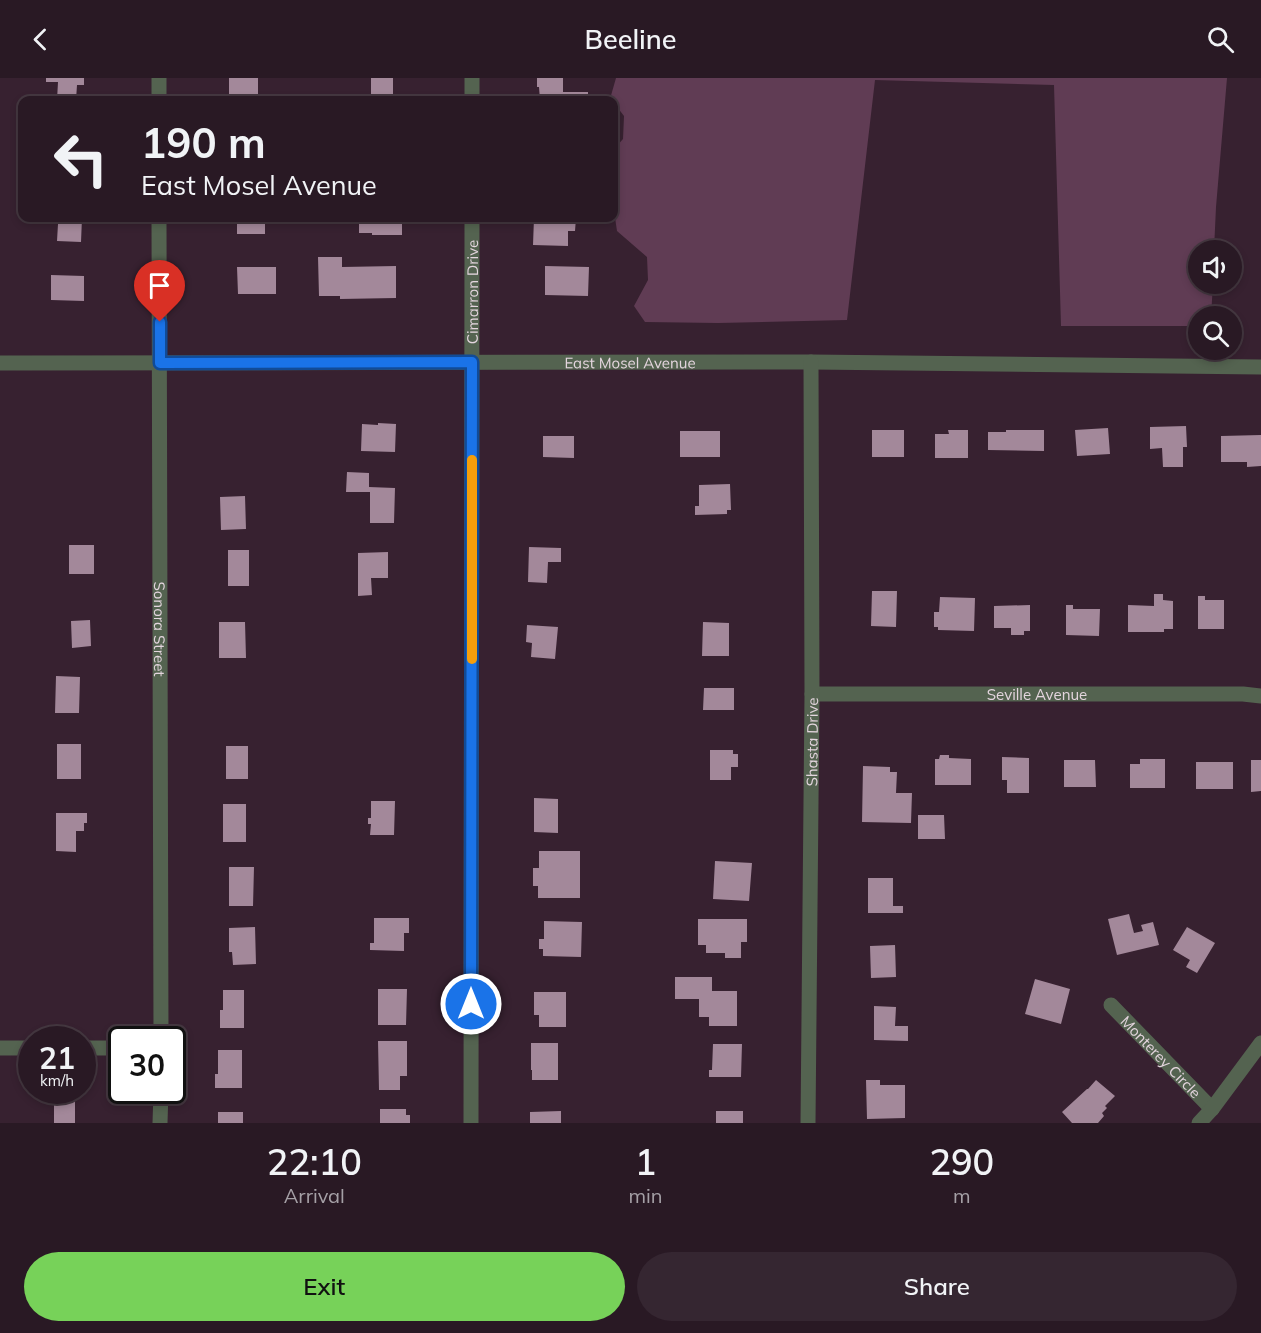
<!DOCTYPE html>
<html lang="en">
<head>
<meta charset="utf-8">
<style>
  body { margin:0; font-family:Mulish,sans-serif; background:#352631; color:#f1f3f6; height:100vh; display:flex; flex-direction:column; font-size:22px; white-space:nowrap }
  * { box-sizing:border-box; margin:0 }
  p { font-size:20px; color:#a5a0a6 }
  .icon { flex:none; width:33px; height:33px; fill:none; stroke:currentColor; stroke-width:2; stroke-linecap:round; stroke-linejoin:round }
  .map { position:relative; height:1045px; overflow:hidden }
  .sheet { display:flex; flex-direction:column; background:#291924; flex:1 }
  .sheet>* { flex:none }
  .hud { position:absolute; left:18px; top:18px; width:600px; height:126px; border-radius:12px; box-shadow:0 3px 9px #0003,0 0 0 2px #453841; background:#291924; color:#f1f3f6; overflow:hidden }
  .controls { position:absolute; left:1188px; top:162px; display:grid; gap:12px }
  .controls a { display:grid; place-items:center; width:54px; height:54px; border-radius:50%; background:#291924; box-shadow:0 3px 9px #0003,0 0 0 2px #453841; font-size:30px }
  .speed { position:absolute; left:18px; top:948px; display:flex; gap:12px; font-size:30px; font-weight:700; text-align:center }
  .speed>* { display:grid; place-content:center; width:78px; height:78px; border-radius:50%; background:#291924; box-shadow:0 3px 9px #0003,0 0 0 2px #453841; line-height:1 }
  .speed small { font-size:15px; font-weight:400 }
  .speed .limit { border:3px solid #111; border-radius:9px; background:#fff; color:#111 }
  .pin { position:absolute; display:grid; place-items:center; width:51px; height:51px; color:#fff; margin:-62px -26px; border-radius:50% 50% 50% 0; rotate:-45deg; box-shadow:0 0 6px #0007 }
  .pin .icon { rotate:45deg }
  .me { position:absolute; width:66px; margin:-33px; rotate:0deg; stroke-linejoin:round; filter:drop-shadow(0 0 4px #0008) }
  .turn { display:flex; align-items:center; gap:21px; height:126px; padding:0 24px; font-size:27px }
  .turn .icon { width:78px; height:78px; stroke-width:2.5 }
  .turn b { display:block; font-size:42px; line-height:51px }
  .eta { display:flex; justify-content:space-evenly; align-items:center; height:102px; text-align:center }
  .eta b { font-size:36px; font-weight:600; line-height:42px }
  .button { display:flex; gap:12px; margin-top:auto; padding:12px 24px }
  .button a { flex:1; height:69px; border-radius:36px; background:#77d259; color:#111; font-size:24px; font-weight:600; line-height:69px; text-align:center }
  .button a+a { background:#352631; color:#f1f3f6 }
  header { display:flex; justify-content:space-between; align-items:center; height:78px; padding:0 24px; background:#291924; font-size:27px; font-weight:600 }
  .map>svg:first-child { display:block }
</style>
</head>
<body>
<header><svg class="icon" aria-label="back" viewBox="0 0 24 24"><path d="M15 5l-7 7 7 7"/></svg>Beeline<svg class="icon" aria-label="search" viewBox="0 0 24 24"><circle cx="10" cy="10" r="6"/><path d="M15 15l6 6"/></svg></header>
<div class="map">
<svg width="1261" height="1045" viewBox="0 0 1261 1045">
  <rect width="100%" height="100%" fill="#372130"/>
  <path fill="#603c54" d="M616 0H1227L1216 129 1214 172H1198V206H1213L1211 238H1198V248H1061L1054 7 875 2 847 242 718 245 645 244 634 228 648 202 647 179 617 153 614 133V71L623 61 624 38 614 25V22L610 21Z"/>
  <path fill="#a3889a" d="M46 0H84V7H77L76 22H57L58 4H46Z
    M229 0H258V22H229Z
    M371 0H393V22H371Z
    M537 0H563V14H588V22H540L539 9H537Z
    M45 140H82L81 164 57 163 58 146 45 145Z
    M233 140H265V156H237V146H233Z
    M359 140H402V157H372V155H359Z
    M534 140H576L575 153H568V168L533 167Z
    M318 179H342V189L396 188V220L340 221V218H319Z
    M545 188 589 189 588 218 545 217Z
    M237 189H276V216H238Z
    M51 197 84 198V223L51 222Z
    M378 345 396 346 395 374 361 373 362 346 378 347Z
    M1186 348 1187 369H1183V389H1163L1162 370 1150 371V349Z
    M1108 350 1110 376 1077 378 1075 352Z
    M872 352H904V379H872Z
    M948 352H968V380H935V356H949Z
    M1006 352H1044V373L988 372V354H1006Z
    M680 353H720V379H680Z
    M1261 357V388L1247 389V384H1221V358Z
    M543 358H574V380L543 379Z
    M347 394 369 395V409L395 410 394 445H370V414H346Z
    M730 406 731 432H727V436L695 437V428H699V407Z
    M245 418 246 451 221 452 220 419Z
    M69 467H94V496H69Z
    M529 469 561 470V484H548L547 505 528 504Z
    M228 472H249V508H228Z
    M388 474V500H371L372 517 358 518V475Z
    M872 513H897L896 549 871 548Z
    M1154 516H1163V522L1173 523V551H1164V554H1128V527L1154 528Z
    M1198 518H1205V522H1224V551H1198Z
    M940 519 975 520 974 553 938 552V549H934V534H939Z
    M1030 527V553H1024V557H1011V550H994V528Z
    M1066 527H1073V531H1100L1099 558 1066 557Z
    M90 542 91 568 72 570 71 543Z
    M219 544H245L246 580H219Z
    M703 544 729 545V578H702Z
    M527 547 558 549 555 581 531 579 532 565 526 564Z
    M56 598 80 599 79 635H55Z
    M704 610H734V632H703Z
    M57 666H81V701H57Z
    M226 668H248V701H226Z
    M710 672H733V676H738V689H731V702H710Z
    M940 677H949V680L971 681V707H935V681H939Z
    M1002 679 1029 680V715H1007V702H1002Z
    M1140 681H1165V710H1130V686H1140Z
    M1064 682H1095L1096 709H1064Z
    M1251 682H1261V713L1251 714Z
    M1196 684H1233V711H1196Z
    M863 688 890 689V694H897L896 715H912L911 745 862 744Z
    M534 720 558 721V755L534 754Z
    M371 723H395L394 757H370L371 746H368V740H371Z
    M223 726H246V764H223Z
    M56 735H87V745H84V753H76V774L56 773Z
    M918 737H944L945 761H918Z
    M539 773H580V820H538V808H533V790H539Z
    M715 783 752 785 749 823 713 821Z
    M229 789H254L253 828H229Z
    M868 800H893V828H903V835H868Z
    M1129 836 1134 855 1143 853 1141 847 1153 844 1159 867 1117 877 1108 841Z
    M374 840H409V855H404V873L370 872V865H374Z
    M698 841H747V864H741V880H725V875H706V867H698Z
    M544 843 582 844 581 879 543 878V871H539V861H544Z
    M255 849 256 886 233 887 232 874H229V850Z
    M1187 849 1215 865 1197 895 1186 889 1190 882 1173 872Z
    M895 867 896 899 871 900 870 868Z
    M675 899H712V913H737V948H709V939H699V921H675Z
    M1035 901 1070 911 1061 946 1025 936Z
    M378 911H407L406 947H378Z
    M223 912H244V950H220V932H223Z
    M534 914H566V949H539V937H534Z
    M874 928 896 929 895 948H908V963L874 962Z
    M378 963H407V998H400V1012H379Z
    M531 965H558V1002H532V992H531Z
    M713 966H742L741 999H709V992H712Z
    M218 972H242V1010H215V996H218Z
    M866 1002H880V1007H905V1040L867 1041Z
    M1096 1002 1115 1018 1105 1028 1107 1030 1102 1035 1104 1038 1098 1045H1072L1062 1034 1087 1011H1088Z
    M54 1017H75V1045H54Z
    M380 1031H406V1037H410V1045H380Z
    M561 1033V1045H530V1034Z
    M716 1033H743V1045H716Z
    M218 1034H243V1045H218Z"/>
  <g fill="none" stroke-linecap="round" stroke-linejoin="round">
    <g stroke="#546350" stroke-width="15">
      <path d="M159 0V22"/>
      <path d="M472 0V22"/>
      <path id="s1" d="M159 140 161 962"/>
      <path id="s2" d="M0 285 811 284 1261 289"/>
      <path id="s3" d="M812 616H1243L1261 618"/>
      <path id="s4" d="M1111 927 1212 1031"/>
      <path d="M0 970H32"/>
      <path d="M82 970H122"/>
      <path d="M160 1045 161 1012"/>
      <path id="s5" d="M471 1045 472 140"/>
      <path id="s6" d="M808 1045 812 616 811 284"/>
      <path d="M1199 1045 1212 1031 1261 965"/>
    </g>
  </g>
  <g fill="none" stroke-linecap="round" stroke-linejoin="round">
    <g stroke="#114b97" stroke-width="15">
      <path id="route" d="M160 244V285L472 284 471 926"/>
    </g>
    <use href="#route" stroke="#1a73e8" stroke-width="10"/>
    <path stroke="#f59e0b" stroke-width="10" d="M472 581V382"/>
  </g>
  <g text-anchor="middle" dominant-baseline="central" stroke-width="6" stroke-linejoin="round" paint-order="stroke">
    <g font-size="15" fill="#e4d5de" stroke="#2c1826">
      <text stroke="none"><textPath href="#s5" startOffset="831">Cimarron Drive</textPath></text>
      <text stroke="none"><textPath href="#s2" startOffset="630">East Mosel Avenue</textPath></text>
      <text stroke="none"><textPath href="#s1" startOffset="411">Sonora Street</textPath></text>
      <text stroke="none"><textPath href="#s3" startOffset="225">Seville Avenue</textPath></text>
      <text stroke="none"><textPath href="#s6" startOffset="381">Shasta Drive</textPath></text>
      <text stroke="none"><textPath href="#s4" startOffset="72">Monterey Circle</textPath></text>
    </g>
  </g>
</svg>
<div class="controls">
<a><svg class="icon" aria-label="sound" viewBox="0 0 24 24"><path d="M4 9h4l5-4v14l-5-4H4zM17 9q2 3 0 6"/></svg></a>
<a><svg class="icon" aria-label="search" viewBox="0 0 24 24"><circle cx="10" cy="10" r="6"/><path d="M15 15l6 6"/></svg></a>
</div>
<div class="speed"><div>21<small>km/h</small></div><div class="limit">30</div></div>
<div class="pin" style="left:160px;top:244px;background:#d93025"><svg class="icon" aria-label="arrive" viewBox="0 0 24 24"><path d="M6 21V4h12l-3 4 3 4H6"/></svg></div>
<svg class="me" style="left:471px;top:926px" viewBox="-20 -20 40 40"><circle r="17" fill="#1a73e8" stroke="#fff" stroke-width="3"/><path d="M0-11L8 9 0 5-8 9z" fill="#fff"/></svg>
<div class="hud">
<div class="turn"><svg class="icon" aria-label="left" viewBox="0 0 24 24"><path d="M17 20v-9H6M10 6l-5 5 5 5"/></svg><div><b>190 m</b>East Mosel Avenue</div></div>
</div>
</div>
<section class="sheet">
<div class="eta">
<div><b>22:10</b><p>Arrival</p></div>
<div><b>1</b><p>min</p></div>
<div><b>290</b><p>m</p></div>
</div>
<div class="button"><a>Exit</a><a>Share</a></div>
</section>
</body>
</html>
